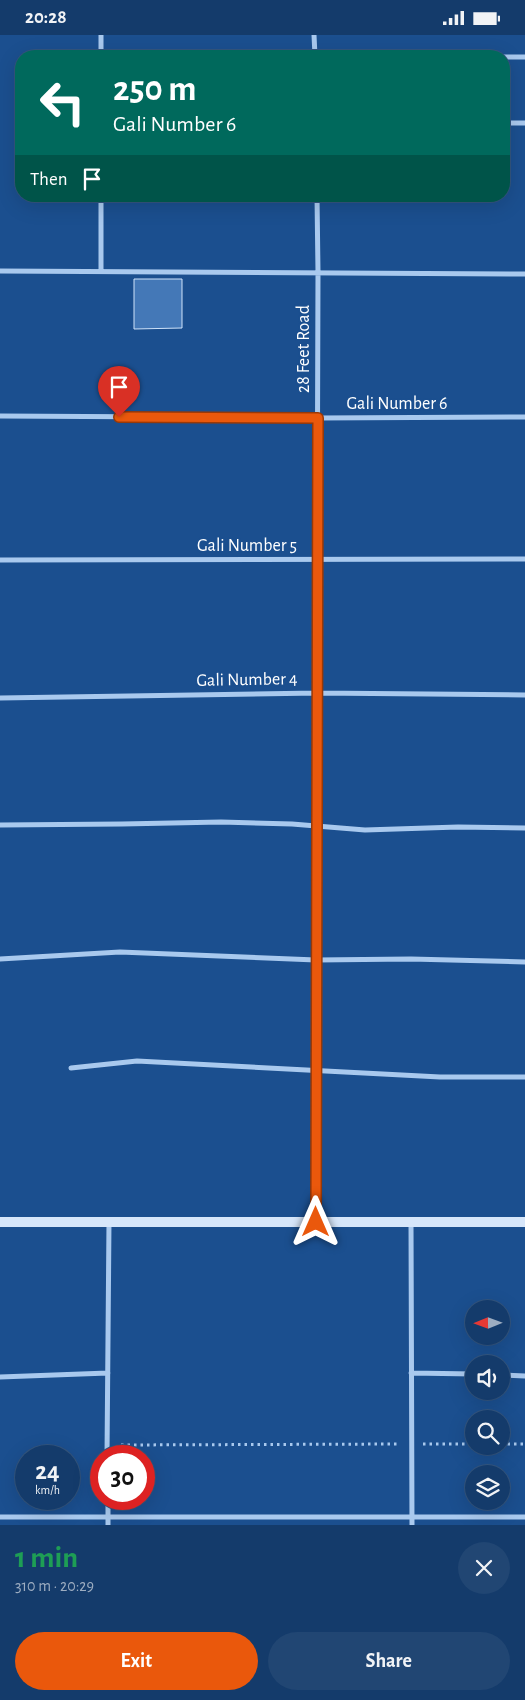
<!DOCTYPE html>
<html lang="en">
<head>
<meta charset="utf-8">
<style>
  body { margin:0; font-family:"Alegreya Sans",sans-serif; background:#214673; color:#f1f3f6; height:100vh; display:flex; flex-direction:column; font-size:19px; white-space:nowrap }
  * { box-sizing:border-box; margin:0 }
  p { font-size:16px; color:#9dadc1 }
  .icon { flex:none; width:28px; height:28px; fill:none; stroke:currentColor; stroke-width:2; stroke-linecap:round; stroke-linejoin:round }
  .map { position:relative; height:1490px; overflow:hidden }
  .details { display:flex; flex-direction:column; background:#143b6b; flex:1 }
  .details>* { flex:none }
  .guide { position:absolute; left:15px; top:15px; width:495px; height:152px; border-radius:20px; box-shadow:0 5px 20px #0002,0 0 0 1px #33557e; background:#00695c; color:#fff; overflow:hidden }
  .needle { width:32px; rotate:269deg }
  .buttons { position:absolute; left:465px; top:1265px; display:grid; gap:10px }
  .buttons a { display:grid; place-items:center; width:45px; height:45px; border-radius:50%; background:#143b6b; box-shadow:0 5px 20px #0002,0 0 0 1px #33557e; font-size:25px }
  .speed { position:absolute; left:15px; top:1410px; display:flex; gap:10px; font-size:25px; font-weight:700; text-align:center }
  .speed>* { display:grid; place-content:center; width:65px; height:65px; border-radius:50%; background:#143b6b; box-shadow:0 5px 20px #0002,0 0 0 1px #33557e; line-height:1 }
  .speed small { font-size:12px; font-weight:400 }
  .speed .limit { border:8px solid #d22; background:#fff; color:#111 }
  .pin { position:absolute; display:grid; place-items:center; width:42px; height:42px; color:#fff; margin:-51px -21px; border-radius:50% 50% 50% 0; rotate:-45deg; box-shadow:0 0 5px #0007 }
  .pin .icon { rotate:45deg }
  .me { position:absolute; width:55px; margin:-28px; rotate:0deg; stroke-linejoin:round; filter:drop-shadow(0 0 4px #0008) }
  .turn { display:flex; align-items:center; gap:18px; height:105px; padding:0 15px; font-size:22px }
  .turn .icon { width:65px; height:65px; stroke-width:2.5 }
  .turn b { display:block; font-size:35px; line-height:42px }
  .then { display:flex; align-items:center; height:48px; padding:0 15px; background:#0003; gap:10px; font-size:19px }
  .round { display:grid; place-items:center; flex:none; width:52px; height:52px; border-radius:26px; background:#214673 }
  .overview { display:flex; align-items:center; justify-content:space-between; height:85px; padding:0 15px }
  h1 { font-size:30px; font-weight:700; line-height:38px; color:#1e9e55 }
  .button { display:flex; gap:10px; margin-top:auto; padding:10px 15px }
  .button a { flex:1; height:58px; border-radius:30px; background:#ea580c; color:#fff; font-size:20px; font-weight:700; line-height:58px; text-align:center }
  .button a+a { background:#214673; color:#f1f3f6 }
  .status { display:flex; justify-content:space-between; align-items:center; height:35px; padding:0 25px; background:#143b6b; direction:ltr }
  .status svg { height:14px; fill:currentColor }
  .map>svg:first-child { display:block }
</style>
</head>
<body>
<div class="status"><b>20:28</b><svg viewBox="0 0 49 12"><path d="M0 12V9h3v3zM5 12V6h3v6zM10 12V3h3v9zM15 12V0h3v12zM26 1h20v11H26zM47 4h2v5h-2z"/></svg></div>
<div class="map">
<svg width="525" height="1490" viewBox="0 0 525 1490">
  <rect width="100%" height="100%" fill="#1b4f8f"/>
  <path fill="#4478b7" stroke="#cfe3fa" d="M134 244H182V293L134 294Z"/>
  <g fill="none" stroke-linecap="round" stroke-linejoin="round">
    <path stroke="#a9c9ee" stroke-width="3" stroke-dasharray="2.5 4" stroke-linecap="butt" d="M423 1409H474
      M501 1409H525
      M121 1410 399 1409"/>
    <path stroke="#a9c9ee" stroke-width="5" d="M101 0V21
      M314 0 315 21
      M315 21H395
      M504 22H525
      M504 88H525
      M101 161V236
      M0 236 525 239
      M0 381 318 383 525 382
      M0 525 525 524
      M0 663 317 658 525 660
      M0 790 122 789 221 787 292 789 365 795 458 792 525 793
      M0 924 120 917 316 925 411 924 525 927
      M71 1033 137 1026 440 1042H525
      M315 1187 318 237 317 161
      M411 1187 412 1490
      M411 1338 474 1339
      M501 1340 525 1341
      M0 1342 108 1338
      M107 1421 109 1187
      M108 1464V1490
      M0 1482H525"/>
    <path stroke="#d6e6fa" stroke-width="10" d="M0 1187H525"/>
  </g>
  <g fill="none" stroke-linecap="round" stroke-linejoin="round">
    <g stroke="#983908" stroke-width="12">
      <path id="route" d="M119 382 318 383 316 1187"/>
    </g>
    <use href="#route" stroke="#ea580c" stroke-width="9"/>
  </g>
  <g text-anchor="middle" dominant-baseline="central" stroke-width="4" stroke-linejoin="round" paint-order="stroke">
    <g font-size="18" fill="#fff" stroke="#1b4f8f">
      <text transform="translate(304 314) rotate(-90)">28 Feet Road</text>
      <text x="397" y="369">Gali Number 6</text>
      <text x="247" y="511">Gali Number 5</text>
      <text transform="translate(247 645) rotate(-1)">Gali Number 4</text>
    </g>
  </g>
</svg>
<div class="buttons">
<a><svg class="needle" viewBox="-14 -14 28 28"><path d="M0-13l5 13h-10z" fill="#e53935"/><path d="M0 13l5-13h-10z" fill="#9dadc1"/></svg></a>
<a><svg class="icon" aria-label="sound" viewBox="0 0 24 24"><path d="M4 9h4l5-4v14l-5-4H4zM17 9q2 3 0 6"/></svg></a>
<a><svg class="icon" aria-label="search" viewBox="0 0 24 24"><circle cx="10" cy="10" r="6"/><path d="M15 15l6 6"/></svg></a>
<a><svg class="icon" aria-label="layers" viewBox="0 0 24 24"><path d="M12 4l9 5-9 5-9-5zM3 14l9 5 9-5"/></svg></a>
</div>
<div class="speed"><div>24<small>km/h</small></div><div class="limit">30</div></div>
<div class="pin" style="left:119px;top:382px;background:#d93025"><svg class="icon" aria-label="arrive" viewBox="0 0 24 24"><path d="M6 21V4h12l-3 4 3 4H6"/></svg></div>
<svg class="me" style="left:316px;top:1187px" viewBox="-20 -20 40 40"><path d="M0-17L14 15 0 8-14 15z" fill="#ea580c" stroke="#fff" stroke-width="4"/></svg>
<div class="guide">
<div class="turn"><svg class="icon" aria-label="left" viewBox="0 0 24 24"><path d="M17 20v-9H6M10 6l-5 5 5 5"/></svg><div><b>250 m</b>Gali Number 6</div></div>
<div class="then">Then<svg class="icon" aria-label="arrive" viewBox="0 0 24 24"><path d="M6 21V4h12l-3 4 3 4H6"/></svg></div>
</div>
</div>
<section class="details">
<div class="overview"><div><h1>1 min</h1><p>310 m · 20:29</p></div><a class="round"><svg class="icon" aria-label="close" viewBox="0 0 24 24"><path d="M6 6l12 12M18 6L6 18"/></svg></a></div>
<div class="button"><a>Exit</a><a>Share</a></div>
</section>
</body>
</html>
